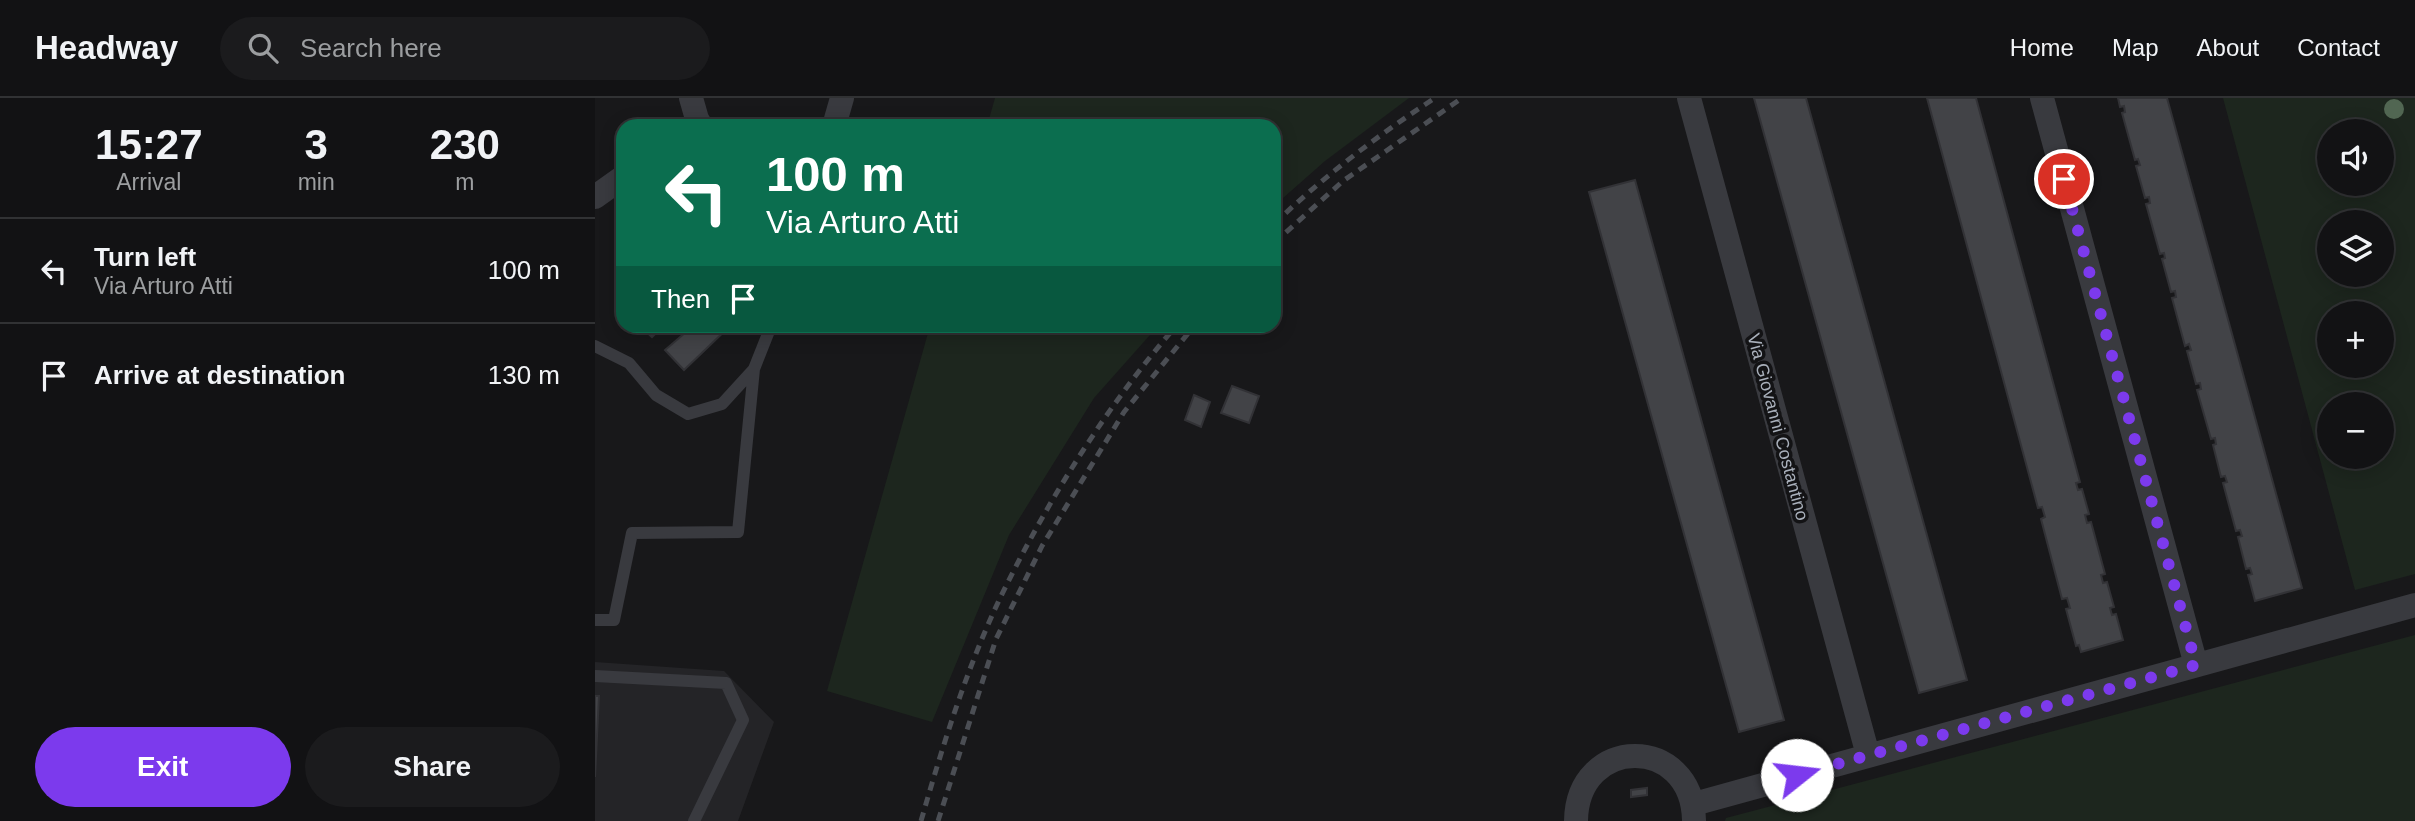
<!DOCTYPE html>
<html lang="en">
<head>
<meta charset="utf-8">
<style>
  body { margin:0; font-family:Helvetica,sans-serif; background:#1b1b1d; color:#f1f3f6; height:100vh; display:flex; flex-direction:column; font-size:26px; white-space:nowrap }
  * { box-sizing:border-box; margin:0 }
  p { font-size:23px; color:#9c9ea0 }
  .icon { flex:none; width:38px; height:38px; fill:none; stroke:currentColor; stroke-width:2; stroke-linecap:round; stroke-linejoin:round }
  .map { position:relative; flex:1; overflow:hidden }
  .drawer { display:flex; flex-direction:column; background:#121214; width:595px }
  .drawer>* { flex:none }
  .banner { position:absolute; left:21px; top:21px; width:665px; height:214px; border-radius:21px; box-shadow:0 4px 18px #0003,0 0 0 2px #313234; background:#0b6e4f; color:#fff; overflow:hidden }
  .buttons { position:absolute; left:1722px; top:21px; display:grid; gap:14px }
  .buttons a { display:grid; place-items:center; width:77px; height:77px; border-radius:50%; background:#121214; box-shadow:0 4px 18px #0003,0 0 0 2px #313234; font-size:35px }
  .pin { position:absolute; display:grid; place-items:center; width:60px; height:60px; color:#fff; margin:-30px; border:4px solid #fff; border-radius:50%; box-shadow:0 2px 7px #0007 }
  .me { position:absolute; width:77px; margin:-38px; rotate:74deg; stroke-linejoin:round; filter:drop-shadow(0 0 5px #0008) }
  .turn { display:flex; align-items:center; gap:24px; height:147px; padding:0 35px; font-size:32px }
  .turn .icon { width:91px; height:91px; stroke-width:2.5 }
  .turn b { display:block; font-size:49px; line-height:60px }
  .then { display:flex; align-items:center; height:66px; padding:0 35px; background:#0003; gap:14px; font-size:26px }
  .eta { display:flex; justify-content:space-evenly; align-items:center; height:119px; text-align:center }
  .eta b { font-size:42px; font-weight:700; line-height:49px }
  .action { display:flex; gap:14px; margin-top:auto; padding:14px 35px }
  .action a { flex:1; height:80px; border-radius:42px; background:#7c3aed; color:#fff; font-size:28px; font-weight:700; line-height:80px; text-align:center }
  .action a+a { background:#1b1b1d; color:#f1f3f6 }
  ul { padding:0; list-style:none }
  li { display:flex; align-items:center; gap:21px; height:105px; padding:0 35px; border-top:2px solid #313234 }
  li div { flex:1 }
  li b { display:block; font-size:26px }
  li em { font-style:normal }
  header { display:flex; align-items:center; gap:42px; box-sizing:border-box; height:98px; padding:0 35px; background:#121214; border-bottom:2px solid #313234 }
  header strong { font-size:33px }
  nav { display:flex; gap:38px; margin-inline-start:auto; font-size:24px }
  .search { width:490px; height:63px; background:#1b1b1d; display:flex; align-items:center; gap:18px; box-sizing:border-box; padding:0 24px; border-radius:38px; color:#9c9ea0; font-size:26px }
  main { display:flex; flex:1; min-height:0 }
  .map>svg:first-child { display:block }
</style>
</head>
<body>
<header>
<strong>Headway</strong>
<div class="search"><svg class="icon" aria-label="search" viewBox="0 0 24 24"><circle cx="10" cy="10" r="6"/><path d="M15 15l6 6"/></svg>Search here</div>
<nav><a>Home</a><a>Map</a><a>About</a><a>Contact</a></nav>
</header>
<main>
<section class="drawer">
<div class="eta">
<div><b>15:27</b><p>Arrival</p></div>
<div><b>3</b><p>min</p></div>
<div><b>230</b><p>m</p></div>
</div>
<ul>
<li><svg class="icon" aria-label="left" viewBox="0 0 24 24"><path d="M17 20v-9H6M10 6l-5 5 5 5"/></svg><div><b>Turn left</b><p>Via Arturo Atti</p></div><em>100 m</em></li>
<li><svg class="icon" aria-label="arrive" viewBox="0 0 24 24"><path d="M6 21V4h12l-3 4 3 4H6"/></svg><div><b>Arrive at destination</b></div><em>130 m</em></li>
</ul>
<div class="action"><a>Exit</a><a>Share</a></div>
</section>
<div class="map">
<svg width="1820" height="723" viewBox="0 0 1820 723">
  <rect width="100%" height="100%" fill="#18181a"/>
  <path fill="#242427" d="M0 564 129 573 179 624 143 723H0Z"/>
  <path fill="#1d261e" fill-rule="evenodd" d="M400 0H814L730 63 679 108V28H392Z
    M1628 0H1820V476L1760 492ZM1734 33H1787V86H1734ZM1787 124V177H1734V124ZM1734 215H1787V268H1734ZM1734 306H1787V359H1734Z
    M335 228H563L499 300 414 437 337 624 232 593Z
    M1820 537V723H1130L1131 720Z"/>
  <path fill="#424347" stroke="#323236" stroke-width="2" d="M1159 0H1211L1372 582 1324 595Z
    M1332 0H1381L1485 384 1481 385 1483 392 1487 391 1494 416 1490 417 1492 425 1496 424 1510 476 1506 477 1508 485 1512 484 1519 509 1515 510 1517 517 1521 516 1528 542 1486 554 1484 547 1481 548 1471 511 1475 510 1472 500 1467 501 1446 421 1450 419 1447 409 1443 410Z
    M1523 0H1572L1707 490 1660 503 1653 477 1657 476 1655 470 1651 471 1643 439 1647 438 1645 432 1641 433 1628 385 1632 384 1630 378 1626 379 1618 347 1621 346 1620 340 1616 341 1602 292 1606 291 1605 285 1601 286 1592 253 1596 252 1594 246 1590 248 1577 200 1581 199 1580 193 1576 194 1567 161 1570 160 1569 155 1565 156 1551 106 1555 105 1554 99 1550 100 1541 68 1545 67 1543 61 1540 62 1527 15 1530 14 1529 8 1525 9Z
    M1040 82 1189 622 1144 634 994 94Z
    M45 228H68L57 239Z
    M98 228H135L89 272 70 252Z
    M637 288 664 298 654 325 626 315Z
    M599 297 615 304 606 329 590 322Z
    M0 598H4L0 679Z
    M1052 690V697L1036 699V692Z"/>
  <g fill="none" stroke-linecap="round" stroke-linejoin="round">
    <path stroke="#393a3f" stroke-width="12" d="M0 248 34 265 61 297 93 316 127 306 159 271
      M0 522H19L37 435 143 434 159 271 176 228
      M0 578 131 585 148 622 99 723"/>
    <path stroke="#393a3f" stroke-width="24" d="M96 0 102 21 106 28
      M1094 0 1273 657
      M1447 0 1601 567
      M239 28 247 0
      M0 99 28 79
      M1099 706 1820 507
      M981 723C982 637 1097 636 1099 722"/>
    <path stroke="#4b4e54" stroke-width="5" stroke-dasharray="9 7" stroke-linecap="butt" d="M679 126C728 79 783 37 840 0
      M679 145 748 83 867 0
      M326 723C349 643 375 559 413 484 458 394 515 304 581 228
      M343 723 401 541 447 448 529 314 599 228"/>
  </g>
  <circle fill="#516652" cx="1799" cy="11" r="10"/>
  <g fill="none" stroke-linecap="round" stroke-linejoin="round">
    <path stroke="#7c3aed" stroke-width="12" stroke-dasharray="0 21.6" d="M1202 677 1601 567 1469 81"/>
  </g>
  <g text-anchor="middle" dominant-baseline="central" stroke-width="7" stroke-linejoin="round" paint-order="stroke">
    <g font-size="18" fill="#a9b0bb" stroke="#131315">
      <text transform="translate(1183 329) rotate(75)">Via Giovanni Costantino</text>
    </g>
  </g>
</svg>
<div class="buttons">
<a><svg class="icon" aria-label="sound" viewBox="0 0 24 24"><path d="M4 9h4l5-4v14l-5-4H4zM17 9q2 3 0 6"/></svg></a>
<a><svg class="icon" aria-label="layers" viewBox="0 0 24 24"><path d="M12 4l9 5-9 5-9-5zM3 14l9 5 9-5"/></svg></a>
<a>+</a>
<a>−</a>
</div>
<div class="pin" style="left:1469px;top:81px;background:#d93025"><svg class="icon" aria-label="arrive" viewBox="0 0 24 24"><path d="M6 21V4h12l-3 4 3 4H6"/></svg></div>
<svg class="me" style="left:1202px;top:677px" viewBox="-20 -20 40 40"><circle r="19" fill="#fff"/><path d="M0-13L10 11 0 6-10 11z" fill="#7c3aed"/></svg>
<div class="banner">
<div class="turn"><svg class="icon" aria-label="left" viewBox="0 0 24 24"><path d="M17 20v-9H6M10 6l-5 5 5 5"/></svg><div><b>100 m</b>Via Arturo Atti</div></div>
<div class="then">Then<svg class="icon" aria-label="arrive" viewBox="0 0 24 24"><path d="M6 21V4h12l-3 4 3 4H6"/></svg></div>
</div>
</div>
</main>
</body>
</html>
